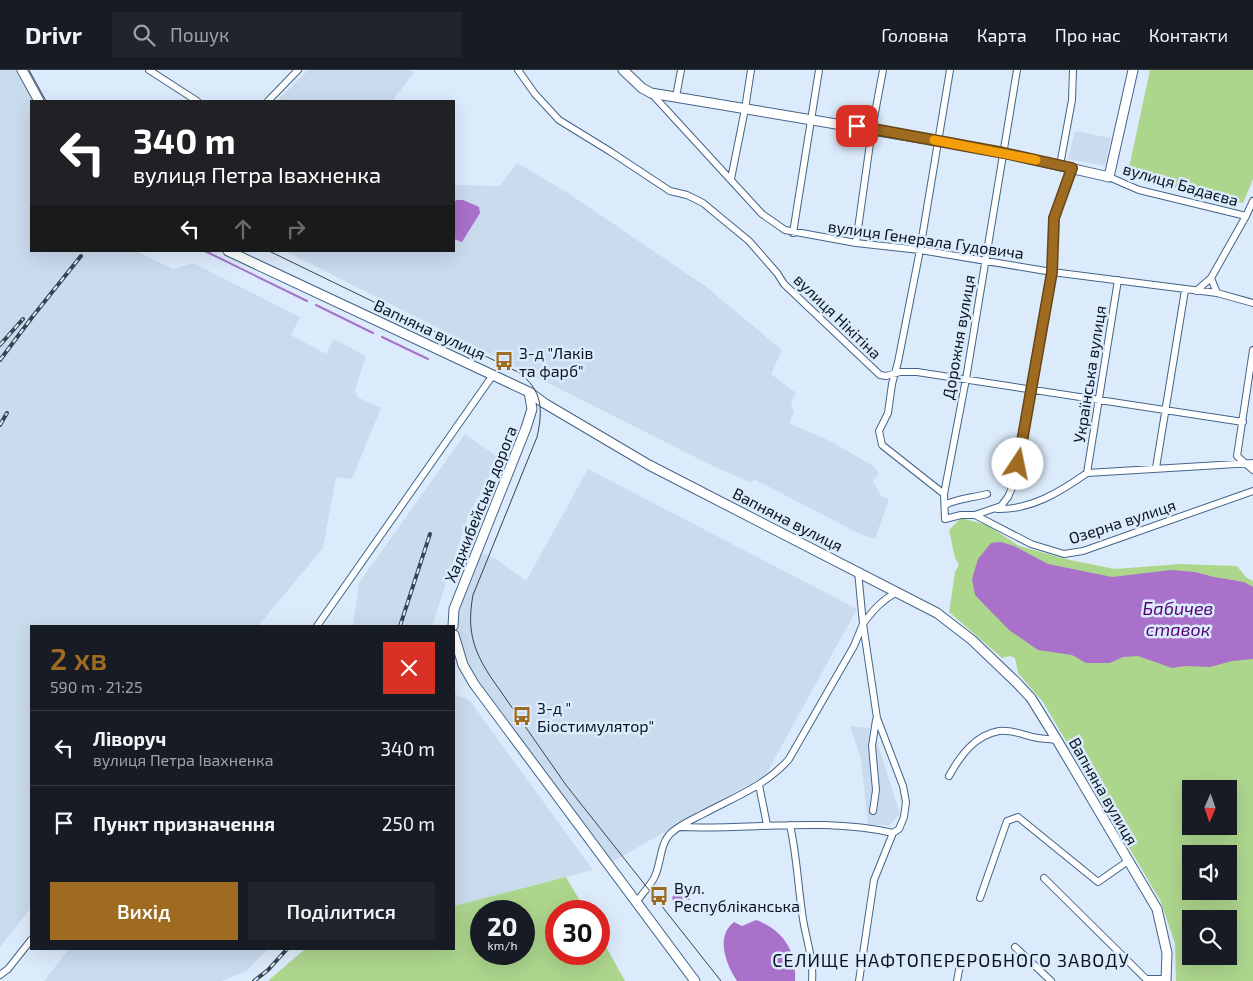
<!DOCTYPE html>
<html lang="uk">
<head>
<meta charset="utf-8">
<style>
  body { margin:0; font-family:"Exo 2",sans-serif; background:#20242c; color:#f1f3f6; height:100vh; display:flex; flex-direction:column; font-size:19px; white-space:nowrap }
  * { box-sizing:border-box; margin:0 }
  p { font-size:16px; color:#9ea1a6 }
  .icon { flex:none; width:28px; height:28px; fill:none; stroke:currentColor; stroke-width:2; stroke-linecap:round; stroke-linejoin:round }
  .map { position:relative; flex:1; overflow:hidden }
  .details { position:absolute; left:30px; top:555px; width:425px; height:325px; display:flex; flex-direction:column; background:#171b24; border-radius:0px; box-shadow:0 5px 20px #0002 }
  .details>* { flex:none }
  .guide { position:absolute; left:30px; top:30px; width:425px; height:152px; border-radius:0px; box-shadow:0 5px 20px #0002; background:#202124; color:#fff; overflow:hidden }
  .needle { width:32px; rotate:182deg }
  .controls { position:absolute; left:1182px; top:710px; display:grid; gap:10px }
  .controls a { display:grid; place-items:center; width:55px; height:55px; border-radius:0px; background:#171b24; box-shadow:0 5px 20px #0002; font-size:25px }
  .speed { position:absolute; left:470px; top:830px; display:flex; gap:10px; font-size:25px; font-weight:700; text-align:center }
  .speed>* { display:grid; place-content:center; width:65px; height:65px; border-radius:50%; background:#171b24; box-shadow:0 5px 20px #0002; line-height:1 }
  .speed small { font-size:12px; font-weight:400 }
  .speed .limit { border:8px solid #d22; background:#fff; color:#111 }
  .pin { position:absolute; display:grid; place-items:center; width:42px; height:42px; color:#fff; margin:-21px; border-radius:10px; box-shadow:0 2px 8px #0006 }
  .me { position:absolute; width:55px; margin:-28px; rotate:11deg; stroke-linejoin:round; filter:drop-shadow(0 0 4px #0008) }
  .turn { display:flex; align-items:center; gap:18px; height:105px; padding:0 20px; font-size:22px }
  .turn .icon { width:65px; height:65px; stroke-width:2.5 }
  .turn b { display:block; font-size:35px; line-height:42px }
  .lanes { display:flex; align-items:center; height:48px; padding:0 20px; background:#0003; justify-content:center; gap:25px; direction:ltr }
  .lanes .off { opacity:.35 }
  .round { display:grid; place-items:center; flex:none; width:52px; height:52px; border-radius:0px; background:#20242c }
  .summary { display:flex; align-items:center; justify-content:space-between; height:85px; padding:0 20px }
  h1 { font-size:30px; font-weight:600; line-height:38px; color:#9e6b21 }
  .primary-button { display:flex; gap:10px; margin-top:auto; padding:10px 20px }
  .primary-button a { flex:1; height:58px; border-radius:0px; background:#9e6b21; color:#fff; font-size:20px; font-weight:600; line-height:58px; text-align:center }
  .primary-button a+a { background:#20242c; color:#f1f3f6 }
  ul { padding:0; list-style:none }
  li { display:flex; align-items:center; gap:15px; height:75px; padding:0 20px; border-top:1px solid #363941 }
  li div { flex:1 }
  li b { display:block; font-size:19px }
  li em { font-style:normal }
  header { display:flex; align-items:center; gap:30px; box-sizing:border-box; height:70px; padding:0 25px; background:#171b24; border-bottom:1px solid #363941 }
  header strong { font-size:24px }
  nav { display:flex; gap:28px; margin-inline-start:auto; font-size:18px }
  .search { width:350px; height:45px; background:#20242c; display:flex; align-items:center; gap:12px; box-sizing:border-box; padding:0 18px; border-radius:0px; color:#9ea1a6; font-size:19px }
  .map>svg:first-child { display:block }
</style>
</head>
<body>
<header>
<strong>Drivr</strong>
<div class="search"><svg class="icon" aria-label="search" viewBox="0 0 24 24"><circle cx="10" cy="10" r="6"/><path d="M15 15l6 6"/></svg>Пошук</div>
<nav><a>Головна</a><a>Карта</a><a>Про нас</a><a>Контакти</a></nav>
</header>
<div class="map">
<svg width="1253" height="911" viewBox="0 0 1253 911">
  <rect width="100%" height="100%" fill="#dcebfc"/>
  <path fill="#cadbee" d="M0 0H18L35 31H31V181H136L173 199 193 193 300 247 291 265 326 284 334 269 366 286 355 320 356 325 359 328 381 338 352 409 336 407 323 478 258 556H31V838L0 877Z
    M308 0H411L414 3 392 31H277Z
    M1075 61 1111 68 1105 96 1068 89Z
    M517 93 568 123 705 216 782 280 771 304 796 323 791 331 794 342 789 353 830 371 873 396 879 403 873 411 881 426 889 429 875 469 856 462 754 409 751 413 713 396 285 181H454V115L500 116Z
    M465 364 499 388 468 446 432 556H353L359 513Z
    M588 399 857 539 764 708H760L610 793 465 595 456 557 459 539 479 482 498 490 526 511Z
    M454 618 456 625 470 631 593 800 454 836Z
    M850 656 873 659 900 744 890 755H868L861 689Z
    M69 879H268L247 901 222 911H44Z"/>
  <path fill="#add68d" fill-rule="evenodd" d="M1150 0H1253V109L1243 133 1127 107Z
    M961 448 987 455 1019 476 1070 490 1115 499 1180 494 1237 496 1246 507 1253 511V911H1176L1175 873 1160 830 1043 632 1018 603 1015 588 1010 586 1002 588 949 542 955 502 959 495 955 488 949 460ZM1191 719H1229V756H1191ZM1191 784H1229V821H1191ZM1191 849H1229V886H1191Z
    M566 807 586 841H556V884H599V864L625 911H268L305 879H454V836ZM481 841H524V884H481Z"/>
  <path fill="#a971ca" d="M456 130H463L479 137 480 143 462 172 454 169V133Z
    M1001 472 1014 476 1048 494 1112 507 1171 500 1195 502 1214 507 1244 512 1253 517V589L1232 591 1210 597 1185 596 1172 598 1138 586 1123 587 1110 593H1086L1072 585 1038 580 1009 560 975 525 972 509 978 489 991 473Z
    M683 815 688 822 690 830 675 829 674 831 672 829 675 818Z
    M756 850C784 860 797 882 795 911H737C726 894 715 867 734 852L742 856Z"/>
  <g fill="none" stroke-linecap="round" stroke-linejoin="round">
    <path stroke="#a971ca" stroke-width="2" d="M205 181 307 231
      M316 235 373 263
      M382 267 428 289"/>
    <g stroke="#436489" stroke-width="8">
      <path id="minor" d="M149 0 197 31
        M518 0 535 24 559 50 611 82 670 121 687 125 703 133 749 171 777 203 784 214 880 305 886 306 900 302H917L1243 352
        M1017 0 966 309 944 424 945 449 961 445H975L1001 436 1008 427 1014 413 1052 202 1054 148 1072 98
        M651 23 762 144 785 160 856 173 920 180 1052 202 1217 223 1253 233
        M676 27 681 0
        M268 31 298 0
        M1060 95 1072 30 1073 0
        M1109 107 1139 120 1246 146
        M731 109 745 39 751 0
        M793 163 819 0
        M856 173 872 59 883 0
        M1196 221 1211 208
        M1217 223 1211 208 1246 146 1253 131
        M1253 280 1237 386 1253 400
        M1156 398 1185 220
        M1087 403 1118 210
        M944 424 882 375 879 361 888 343 892 314 898 292 920 180 950 0
        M945 435C958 428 973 428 987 424
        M997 439C1031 440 1060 422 1087 403L1253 393
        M975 445 1031 474 1064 484 1083 481 1253 421
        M317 556 493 305
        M949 706C960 686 975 665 999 661 1012 659 1025 666 1038 668 1044 669 1051 669 1057 670
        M759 715 767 755
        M873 741 876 720 872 676 876 650
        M790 755C797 786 798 818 803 849 806 869 814 890 812 911
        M680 757C751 760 823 747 893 763
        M1044 808 1146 909H1166
        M980 828 1007 751 1018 747 1098 812 1128 791
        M637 831C643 823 651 815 655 806 661 793 660 773 671 763 680 755 691 750 701 745 732 728 766 716 789 689L854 576 863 554 858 501
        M1015 877 1051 911
        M0 905 8 899 31 870
        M859 911 874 810 893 763 899 759 904 747 906 732 903 716 877 648 863 554C873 540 882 530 897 522
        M957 911 961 889"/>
    </g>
    <g stroke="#436489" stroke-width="11">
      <path id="tertiary" d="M22 0 39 31
        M623 0 642 18 651 23 938 71 1004 83 1109 107 1133 0
        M228 181 529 322 544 333 649 395 937 543 972 570 1017 613 1031 628 1057 670 1157 839 1167 883 1166 911
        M453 556 454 539 526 358 532 339 529 322
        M454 565 463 595 474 614 695 911"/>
    </g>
    <use href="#minor" stroke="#fff" stroke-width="6"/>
    <use href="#tertiary" stroke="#fff" stroke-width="9"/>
    <path stroke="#364352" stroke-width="1" d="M29 0 46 31
      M269 181 518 302C543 320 543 340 537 367L473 525C467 558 472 578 490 606L566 715 721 911"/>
    <g stroke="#364352" stroke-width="4">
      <path id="rail" d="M0 275 23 249
        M0 290 33 246 81 186
        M0 355 7 343
        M400 556 430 464
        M254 911 268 900 287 879"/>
    </g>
    <use href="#rail" stroke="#dcebfc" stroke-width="2" stroke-dasharray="5.5" stroke-linecap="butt"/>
  </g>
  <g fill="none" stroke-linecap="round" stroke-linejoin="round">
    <g stroke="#674615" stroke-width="12">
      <path id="route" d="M857 56 1004 83 1072 98 1054 148 1052 202 1018 394"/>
    </g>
    <use href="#route" stroke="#9e6b21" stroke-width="9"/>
    <path stroke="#f59e0b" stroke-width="9" d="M934 70 1036 90"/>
  </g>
  <defs>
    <g id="bus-bare" transform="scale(1.5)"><path d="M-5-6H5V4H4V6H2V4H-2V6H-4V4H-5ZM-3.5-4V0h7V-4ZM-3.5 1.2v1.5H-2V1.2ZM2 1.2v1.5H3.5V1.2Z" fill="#9e6b21" stroke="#dcebfc" stroke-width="2.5" paint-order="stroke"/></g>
  </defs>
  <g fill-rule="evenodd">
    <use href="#bus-bare" x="504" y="291"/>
    <use href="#bus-bare" x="522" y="646"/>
    <use href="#bus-bare" x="659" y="826"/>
  </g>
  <g text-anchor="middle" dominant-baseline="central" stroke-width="5" stroke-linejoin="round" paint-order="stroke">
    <g font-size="16" fill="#081523" stroke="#dcebfc">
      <text transform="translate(1181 114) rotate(16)">вулиця Бадаєва</text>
      <text transform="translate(926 169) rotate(8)">вулиця Генерала Гудовича</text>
      <text transform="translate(838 246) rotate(44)">вулиця Нікітіна</text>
      <text transform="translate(430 259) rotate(25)">Вапняна вулиця</text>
      <text transform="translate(958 267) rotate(-80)">Дорожня вулиця</text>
      <text transform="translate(1089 304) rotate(-81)">Українська вулиця</text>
      <text transform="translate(480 434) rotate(-68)">Хаджибейська дорога</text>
      <text transform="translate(788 449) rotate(27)">Вапняна вулиця</text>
      <text transform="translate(1122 451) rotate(-18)">Озерна вулиця</text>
      <text transform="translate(1104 721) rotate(60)">Вапняна вулиця</text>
    </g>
    <g font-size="16" fill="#081523" stroke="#dcebfc" text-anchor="start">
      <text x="519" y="282">З-д "Лаків<tspan x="519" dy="18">та фарб"</tspan></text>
      <text x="537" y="637">З-д "<tspan x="537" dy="18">Біостимулятор"</tspan></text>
      <text x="674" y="817">Вул.<tspan x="674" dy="18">Республіканська</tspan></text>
    </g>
    <g font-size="18" font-style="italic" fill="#550276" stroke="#dcebfc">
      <text x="1178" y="538">Бабичев<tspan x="1178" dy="21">ставок</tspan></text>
    </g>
    <g font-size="18" letter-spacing="1" fill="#081523" stroke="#dcebfc">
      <text x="951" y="890">СЕЛИЩЕ НАФТОПЕРЕРОБНОГО ЗАВОДУ</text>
    </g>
  </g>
</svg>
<div class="controls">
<a><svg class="needle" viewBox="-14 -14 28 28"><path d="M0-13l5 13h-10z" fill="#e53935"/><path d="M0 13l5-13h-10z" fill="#9ea1a6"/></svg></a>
<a><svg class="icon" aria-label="sound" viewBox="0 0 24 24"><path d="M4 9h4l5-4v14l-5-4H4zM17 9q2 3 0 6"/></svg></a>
<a><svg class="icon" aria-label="search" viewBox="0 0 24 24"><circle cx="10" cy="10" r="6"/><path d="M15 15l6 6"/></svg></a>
</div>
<div class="speed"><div>20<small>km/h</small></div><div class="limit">30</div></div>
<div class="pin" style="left:857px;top:56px;background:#d93025"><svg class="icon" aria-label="arrive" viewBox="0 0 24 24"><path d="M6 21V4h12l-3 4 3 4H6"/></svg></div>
<svg class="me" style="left:1018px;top:394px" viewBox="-20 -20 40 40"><circle r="19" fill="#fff"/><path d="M0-13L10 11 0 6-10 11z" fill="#9e6b21"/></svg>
<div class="guide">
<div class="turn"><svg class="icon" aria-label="left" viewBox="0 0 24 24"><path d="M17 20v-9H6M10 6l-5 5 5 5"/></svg><div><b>340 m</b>вулиця Петра Івахненка</div></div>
<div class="lanes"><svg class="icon" aria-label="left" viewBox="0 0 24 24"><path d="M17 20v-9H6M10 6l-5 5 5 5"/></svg><svg class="icon off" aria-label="ahead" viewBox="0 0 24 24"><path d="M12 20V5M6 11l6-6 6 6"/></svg><svg class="icon off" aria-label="right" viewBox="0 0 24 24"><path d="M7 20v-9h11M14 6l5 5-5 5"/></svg></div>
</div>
<section class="details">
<div class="summary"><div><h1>2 хв</h1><p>590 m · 21:25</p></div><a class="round" style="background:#d93025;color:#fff"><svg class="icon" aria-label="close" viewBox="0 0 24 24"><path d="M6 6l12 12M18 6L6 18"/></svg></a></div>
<ul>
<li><svg class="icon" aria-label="left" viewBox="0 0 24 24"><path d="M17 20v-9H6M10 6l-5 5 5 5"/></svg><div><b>Ліворуч</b><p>вулиця Петра Івахненка</p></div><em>340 m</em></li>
<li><svg class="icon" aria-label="arrive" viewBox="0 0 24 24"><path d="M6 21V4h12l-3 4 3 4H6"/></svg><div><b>Пункт призначення</b></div><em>250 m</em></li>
</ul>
<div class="primary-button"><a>Вихід</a><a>Поділитися</a></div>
</section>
</div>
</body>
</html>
